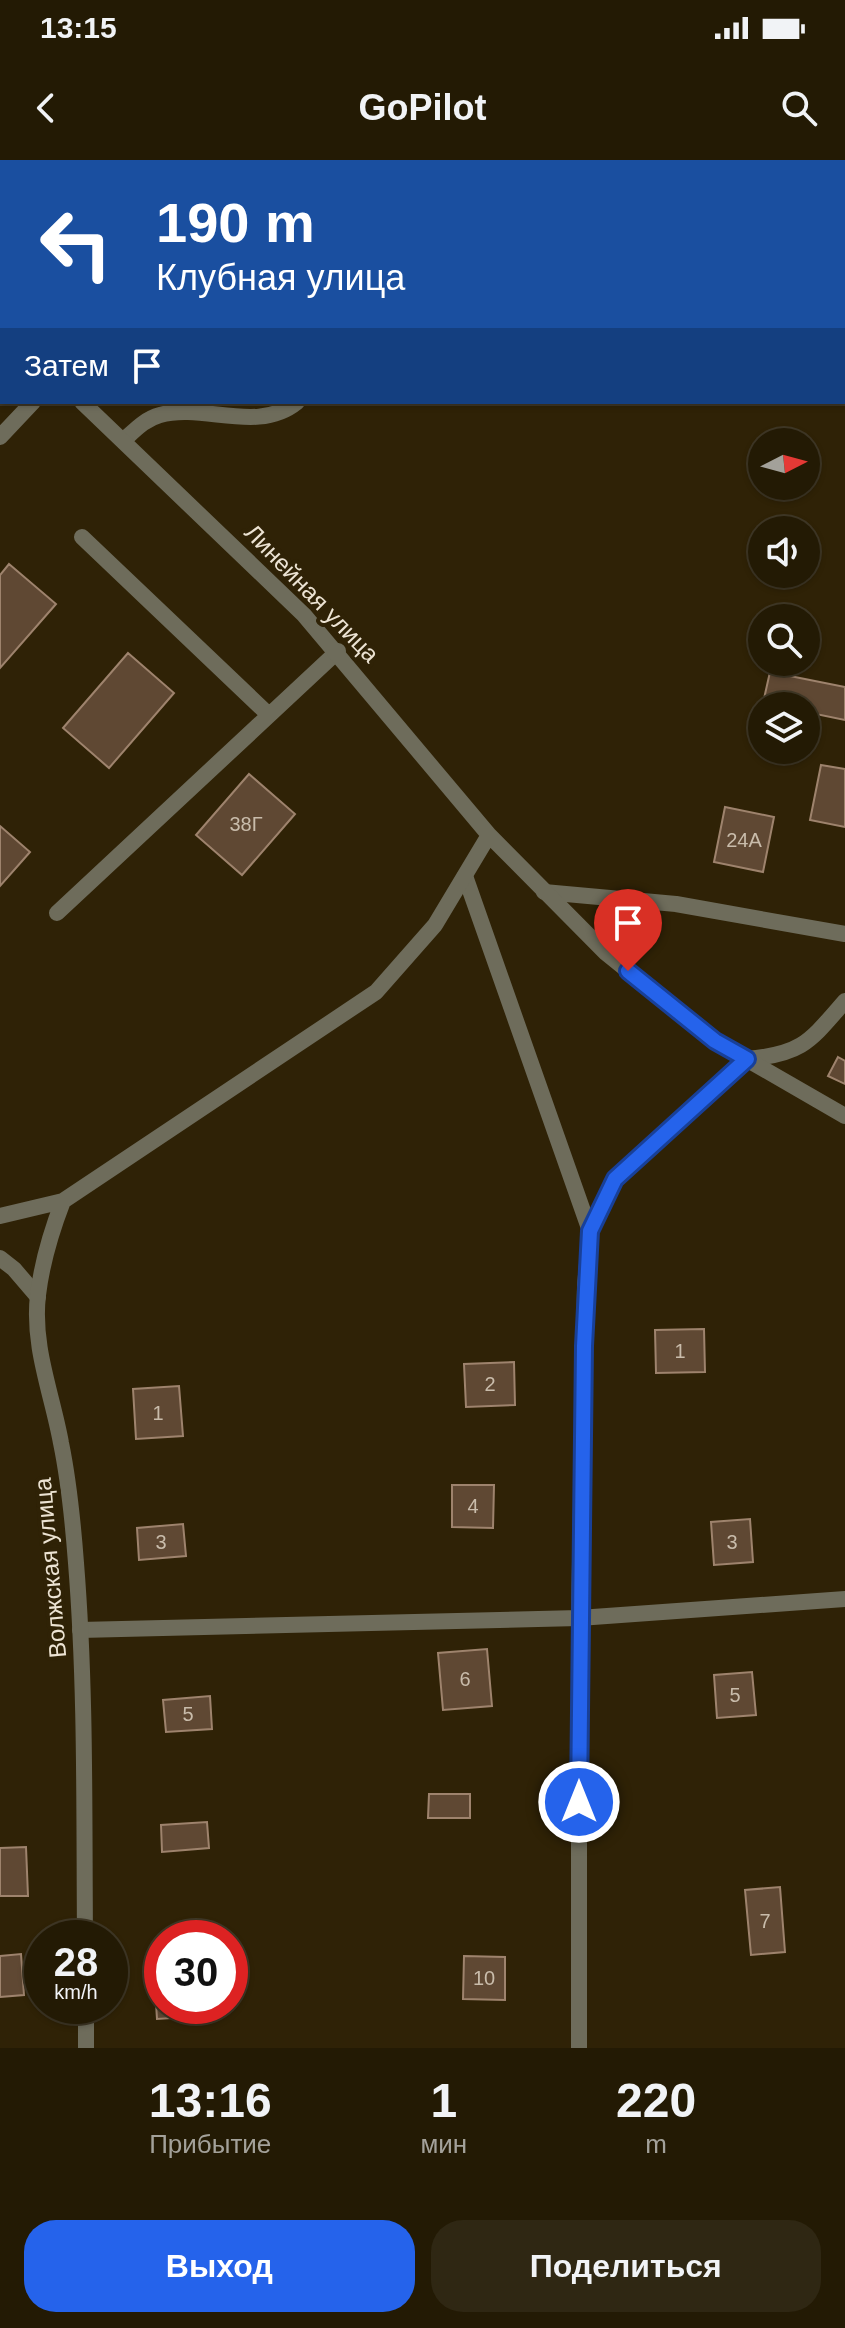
<!DOCTYPE html>
<html lang="ru">
<head>
<meta charset="utf-8">
<style>
  body { margin:0; font-family:Helvetica,sans-serif; background:#2f2713; color:#f1f3f6; height:100vh; display:flex; flex-direction:column; font-size:30px; white-space:nowrap }
  * { box-sizing:border-box; margin:0 }
  p { font-size:26px; color:#a3a19a }
  .icon { flex:none; width:44px; height:44px; fill:none; stroke:currentColor; stroke-width:2; stroke-linecap:round; stroke-linejoin:round }
  .map { position:relative; height:1888px; overflow:hidden }
  .details { display:flex; flex-direction:column; background:#231a04; flex:1 }
  .details>* { flex:none }
  .hud { position:absolute; left:0px; top:0px; width:846px; height:244px; box-shadow:0 2px 6px #0004,0 0 0 2px #403826; background:#1a4fa0; color:#fff; overflow:hidden }
  .needle { width:52px; rotate:84deg }
  .tools { position:absolute; left:748px; top:268px; display:grid; gap:16px }
  .tools a { display:grid; place-items:center; width:72px; height:72px; border-radius:50%; background:#231a04; box-shadow:0 2px 6px #0004,0 0 0 2px #403826; font-size:40px }
  .speed { position:absolute; left:24px; top:1760px; display:flex; gap:16px; font-size:40px; font-weight:700; text-align:center }
  .speed>* { display:grid; place-content:center; width:104px; height:104px; border-radius:50%; background:#231a04; box-shadow:0 2px 6px #0004,0 0 0 2px #403826; line-height:1 }
  .speed small { font-size:20px; font-weight:400 }
  .speed .limit { border:12px solid #d22; background:#fff; color:#111 }
  .pin { position:absolute; display:grid; place-items:center; width:68px; height:68px; color:#fff; margin:-82px -34px; border-radius:50% 50% 50% 0; rotate:-45deg; box-shadow:0 0 8px #0007 }
  .pin .icon { rotate:45deg }
  .me { position:absolute; width:88px; margin:-44px; rotate:0deg; stroke-linejoin:round; filter:drop-shadow(0 0 6px #0008) }
  .turn { display:flex; align-items:center; gap:28px; height:168px; padding:0 24px; font-size:36px }
  .turn .icon { width:104px; height:104px; stroke-width:2.5 }
  .turn b { display:block; font-size:56px; line-height:68px }
  .then { display:flex; align-items:center; height:76px; padding:0 24px; background:#0003; gap:16px; font-size:30px }
  .eta { display:flex; justify-content:space-evenly; align-items:center; height:136px; text-align:center }
  .eta b { font-size:48px; font-weight:800; line-height:56px }
  .cta { display:flex; gap:16px; margin-top:auto; padding:16px 24px }
  .cta a { flex:1; height:92px; border-radius:32px; background:#2563eb; color:#fff; font-size:32px; font-weight:800; line-height:92px; text-align:center }
  .cta a+a { background:#2f2713; color:#f1f3f6 }
  .status { display:flex; justify-content:space-between; align-items:center; height:56px; padding:0 40px; background:#231a04; direction:ltr }
  .status svg { height:22px; fill:currentColor }
  header { display:flex; justify-content:space-between; align-items:center; height:104px; padding:0 24px; background:#231a04; font-size:36px; font-weight:800 }
  .map>svg:first-child { display:block }
</style>
</head>
<body>
<div class="status"><b>13:15</b><svg viewBox="0 0 49 12"><path d="M0 12V9h3v3zM5 12V6h3v6zM10 12V3h3v9zM15 12V0h3v12zM26 1h20v11H26zM47 4h2v5h-2z"/></svg></div>
<header><svg class="icon" aria-label="back" viewBox="0 0 24 24"><path d="M15 5l-7 7 7 7"/></svg>GoPilot<svg class="icon" aria-label="search" viewBox="0 0 24 24"><circle cx="10" cy="10" r="6"/><path d="M15 15l6 6"/></svg></header>
<div class="map">
<svg width="845" height="1888" viewBox="0 0 845 1888">
  <rect width="100%" height="100%" fill="#2f2206"/>
  <path fill="#5f4833" stroke="#9e836d" stroke-width="2" d="M9 404 56 444 0 508V415Z
    M128 493 174 533 109 608 63 568Z
    M770 512 845 527V560L806 552V546L763 543Z
    M821 605 845 609V667L810 660Z
    M249 614 295 654 242 715 196 675Z
    M725 647 774 657 763 712 714 702Z
    M0 666 30 692 0 726Z
    M838 897 845 901V924L828 916Z
    M704 1169 705 1212 656 1213 655 1170Z
    M514 1202 515 1245 466 1247 464 1204Z
    M179 1226 183 1276 136 1279 133 1229Z
    M452 1325H494L493 1368 452 1367Z
    M750 1359 753 1402 714 1405 711 1362Z
    M183 1364 186 1396 139 1400 137 1368Z
    M487 1489 492 1546 443 1550 438 1493Z
    M752 1512 756 1555 717 1558 714 1515Z
    M210 1536 212 1569 166 1572 163 1540Z
    M429 1634H470V1658H428Z
    M207 1662 209 1688 162 1692 161 1665Z
    M26 1687 28 1736H0V1688Z
    M780 1727 785 1792 751 1795 745 1730Z
    M21 1794 24 1835 0 1837V1796Z
    M464 1796 505 1797V1840L463 1839Z
    M162 1826V1846H203L204 1856 157 1859 155 1827Z"/>
  <g fill="none" stroke-linecap="round" stroke-linejoin="round">
    <path stroke="#6e6c5b" stroke-width="16" d="M0 277 33 242
      M124 280C135 270 145 259 160 255 204 243 258 274 297 242
      M82 377 269 555
      M465 716 590 1071
      M544 732 676 744 845 774
      M57 753 338 491
      M747 899C803 894 810 881 845 841
      M0 1098 14 1109 38 1137
      M80 1470 579 1458 845 1439"/>
    <path stroke="#6e6c5b" stroke-width="16" d="M0 166 2 168
      M82 242 304 455 489 675 606 793 715 881 845 956
      M63 1041C51 1072 42 1102 38 1135 32 1187 52 1233 61 1283 69 1322 73 1363 76 1403 86 1528 84 1653 85 1778
      M0 1056 63 1041 376 832 435 765 489 675
      M86 1846V1888
      M579 1888V1458L585 1126 590 1071 615 1019 747 899"/>
  </g>
  <g fill="none" stroke-linecap="round" stroke-linejoin="round">
    <g stroke="#184099" stroke-width="20">
      <path id="route" d="M579 1642 584 1186 590 1071 615 1019 747 899 715 881 628 811"/>
    </g>
    <use href="#route" stroke="#2563eb" stroke-width="14"/>
  </g>
  <g text-anchor="middle" dominant-baseline="central" stroke-width="8" stroke-linejoin="round" paint-order="stroke">
    <g font-size="20" fill="#c9bcab">
      <text x="246" y="664">38Г</text>
      <text x="744" y="680">24А</text>
      <text x="680" y="1191">1</text>
      <text x="490" y="1224">2</text>
      <text x="158" y="1253">1</text>
      <text x="473" y="1346">4</text>
      <text x="161" y="1382">3</text>
      <text x="732" y="1382">3</text>
      <text x="465" y="1519">6</text>
      <text x="735" y="1535">5</text>
      <text x="188" y="1554">5</text>
      <text x="765" y="1761">7</text>
      <text x="484" y="1818">10</text>
    </g>
    <g font-size="24" fill="#ece3d3" stroke="#2f2206">
      <text transform="translate(312 433) rotate(46)">Линейная улица</text>
      <text transform="translate(50 1408) rotate(-95)">Волжская улица</text>
    </g>
  </g>
</svg>
<div class="tools">
<a><svg class="needle" viewBox="-14 -14 28 28"><path d="M0-13l5 13h-10z" fill="#e53935"/><path d="M0 13l5-13h-10z" fill="#a3a19a"/></svg></a>
<a><svg class="icon" aria-label="sound" viewBox="0 0 24 24"><path d="M4 9h4l5-4v14l-5-4H4zM17 9q2 3 0 6"/></svg></a>
<a><svg class="icon" aria-label="search" viewBox="0 0 24 24"><circle cx="10" cy="10" r="6"/><path d="M15 15l6 6"/></svg></a>
<a><svg class="icon" aria-label="layers" viewBox="0 0 24 24"><path d="M12 4l9 5-9 5-9-5zM3 14l9 5 9-5"/></svg></a>
</div>
<div class="speed"><div>28<small>km/h</small></div><div class="limit">30</div></div>
<div class="pin" style="left:628px;top:811px;background:#d93025"><svg class="icon" aria-label="arrive" viewBox="0 0 24 24"><path d="M6 21V4h12l-3 4 3 4H6"/></svg></div>
<svg class="me" style="left:579px;top:1642px" viewBox="-20 -20 40 40"><circle r="17" fill="#2563eb" stroke="#fff" stroke-width="3"/><path d="M0-11L8 9 0 5-8 9z" fill="#fff"/></svg>
<div class="hud">
<div class="turn"><svg class="icon" aria-label="left" viewBox="0 0 24 24"><path d="M17 20v-9H6M10 6l-5 5 5 5"/></svg><div><b>190 m</b>Клубная улица</div></div>
<div class="then">Затем<svg class="icon" aria-label="arrive" viewBox="0 0 24 24"><path d="M6 21V4h12l-3 4 3 4H6"/></svg></div>
</div>
</div>
<section class="details">
<div class="eta">
<div><b>13:16</b><p>Прибытие</p></div>
<div><b>1</b><p>мин</p></div>
<div><b>220</b><p>m</p></div>
</div>
<div class="cta"><a>Выход</a><a>Поделиться</a></div>
</section>
</body>
</html>
